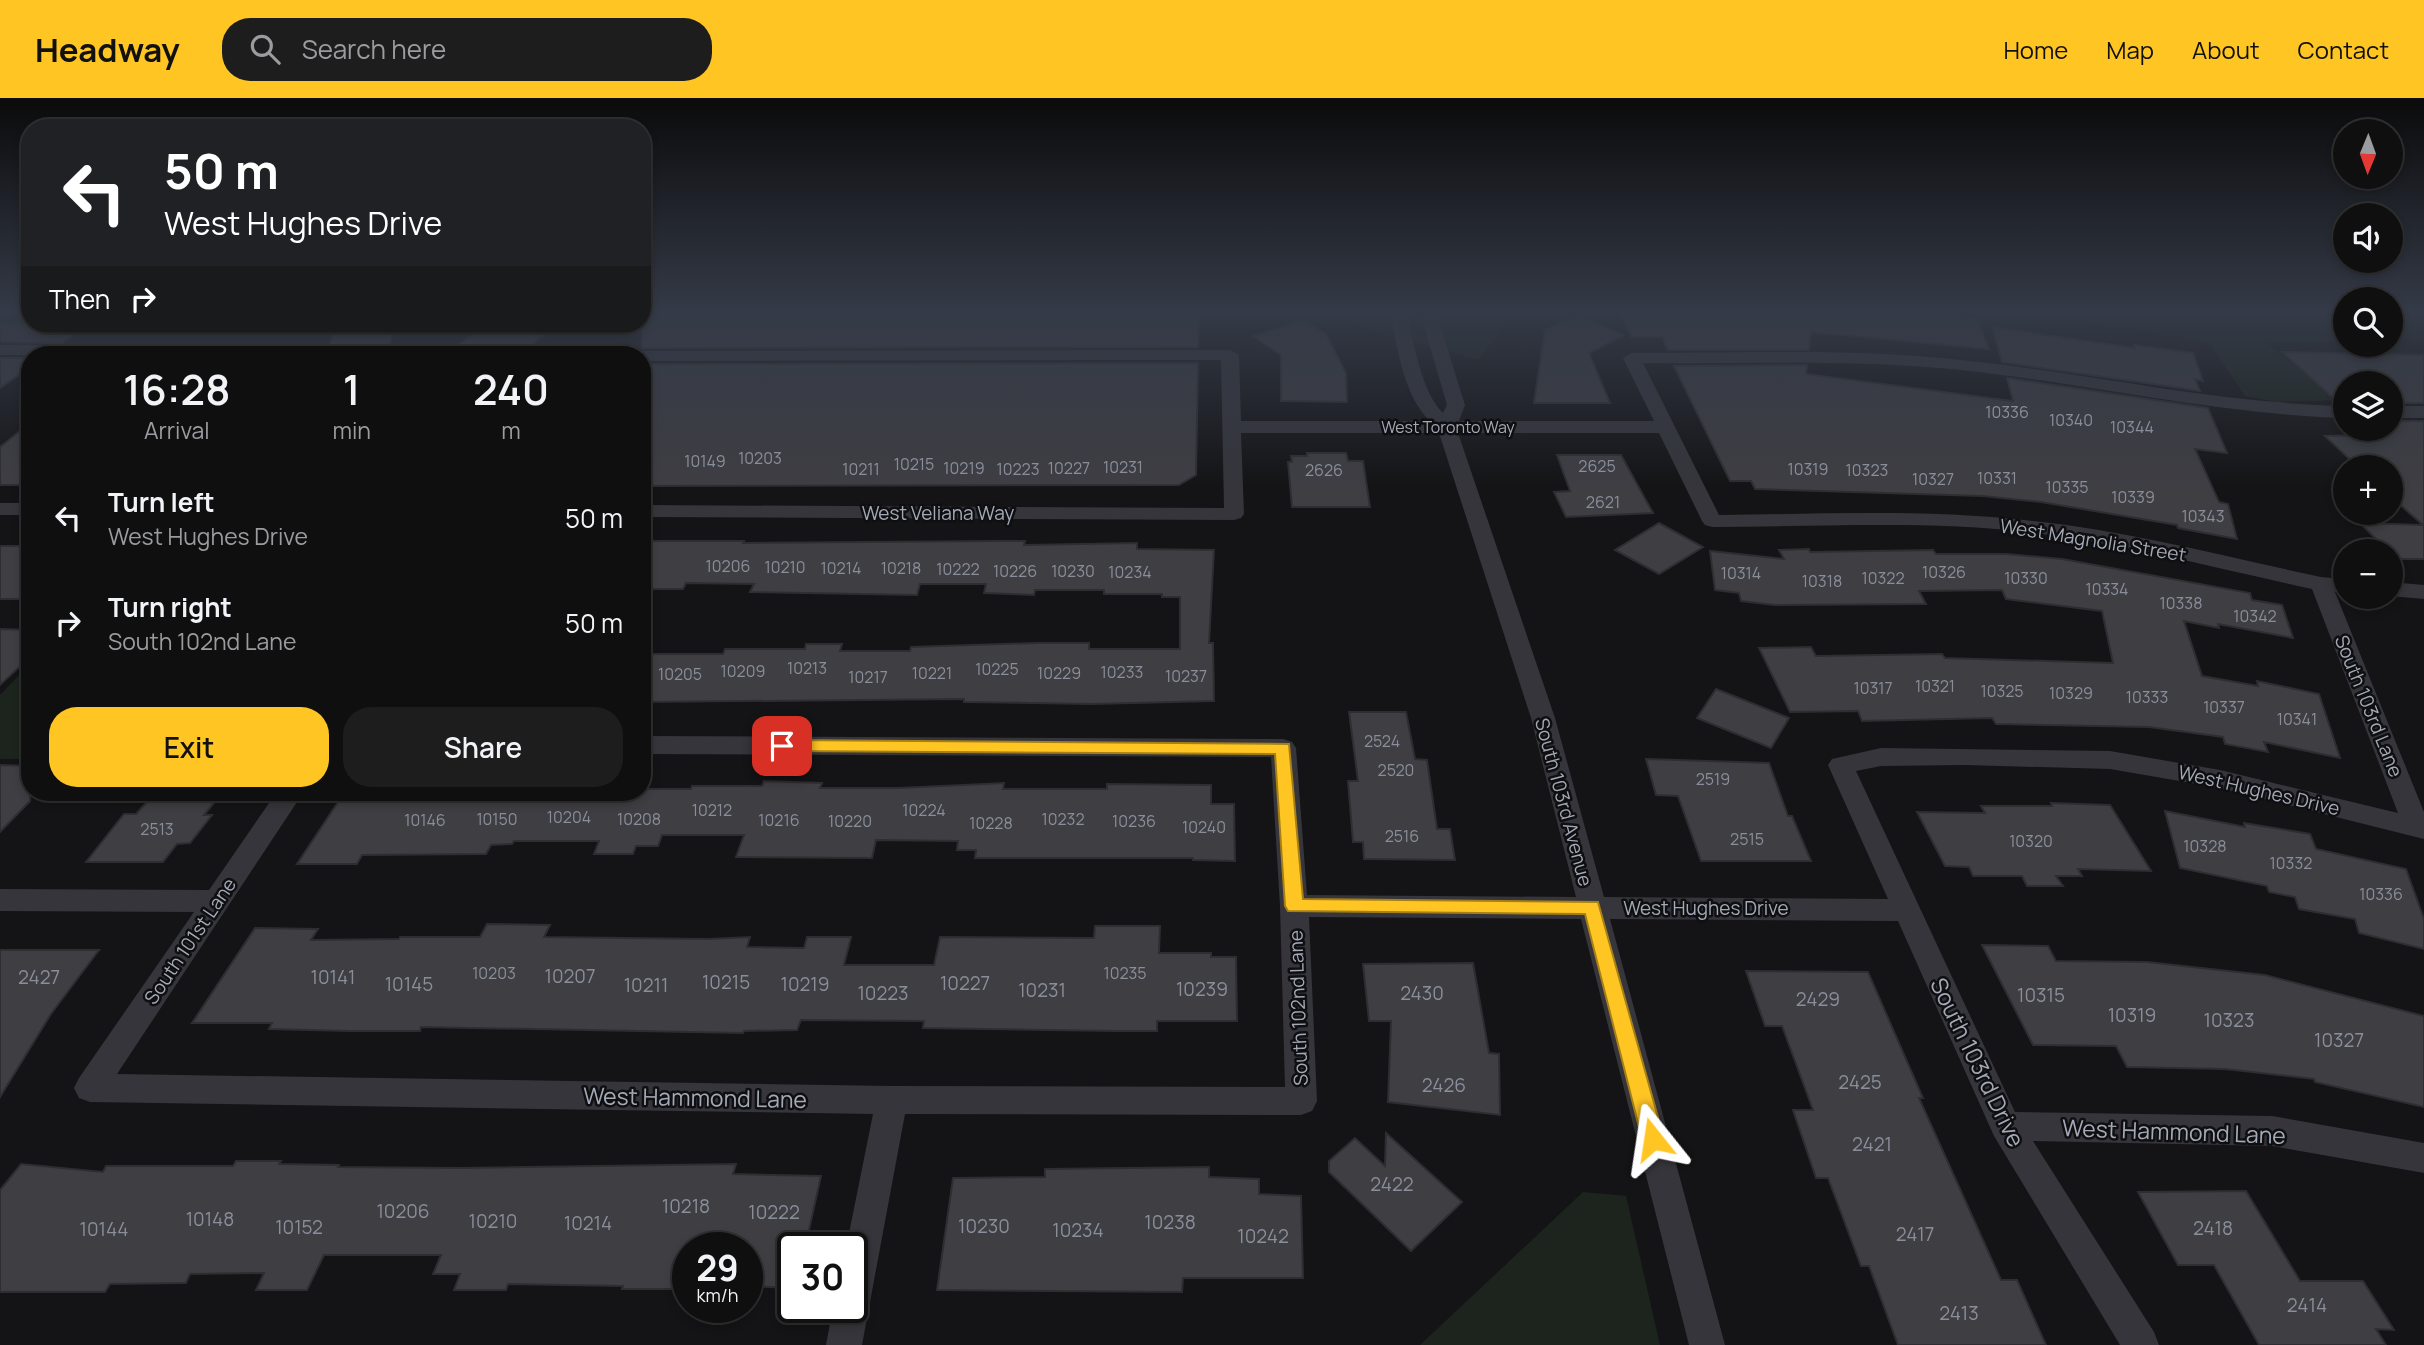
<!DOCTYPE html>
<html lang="en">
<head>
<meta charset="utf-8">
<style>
  body { margin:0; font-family:Manrope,sans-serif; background:#1d1d1e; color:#f1f3f6; height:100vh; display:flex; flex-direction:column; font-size:26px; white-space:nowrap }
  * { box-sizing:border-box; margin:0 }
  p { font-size:23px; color:#9b9c9f }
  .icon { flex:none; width:38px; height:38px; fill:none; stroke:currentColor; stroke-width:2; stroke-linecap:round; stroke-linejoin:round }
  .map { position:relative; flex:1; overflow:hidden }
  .drawer { position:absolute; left:21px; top:248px; width:630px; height:455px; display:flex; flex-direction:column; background:#0f0f10; border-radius:28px; box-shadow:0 4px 10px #0003,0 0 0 2px #2f2f30 }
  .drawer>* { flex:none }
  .guide { position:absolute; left:21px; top:21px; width:630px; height:214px; border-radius:28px; box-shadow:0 4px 10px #0003,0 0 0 2px #2f2f30; background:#202124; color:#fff; overflow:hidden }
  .needle { width:46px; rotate:181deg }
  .buttons { position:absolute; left:2333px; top:21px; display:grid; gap:14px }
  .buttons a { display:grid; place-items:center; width:70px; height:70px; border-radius:50%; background:#0f0f10; box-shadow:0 4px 10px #0003,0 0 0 2px #2f2f30; font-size:35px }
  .speed { position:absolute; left:672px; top:1134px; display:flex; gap:14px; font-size:35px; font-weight:700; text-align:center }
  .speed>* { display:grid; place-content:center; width:91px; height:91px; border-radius:50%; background:#0f0f10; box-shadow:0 4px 10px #0003,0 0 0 2px #2f2f30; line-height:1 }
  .speed small { font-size:18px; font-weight:400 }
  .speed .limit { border:4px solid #111; border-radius:10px; background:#fff; color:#111 }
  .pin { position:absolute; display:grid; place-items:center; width:60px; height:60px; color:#fff; margin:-30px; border-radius:14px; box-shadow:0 4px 10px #0006 }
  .me { position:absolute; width:77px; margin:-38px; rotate:345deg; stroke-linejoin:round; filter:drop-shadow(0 0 5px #0008) }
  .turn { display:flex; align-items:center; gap:24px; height:147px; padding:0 28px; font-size:32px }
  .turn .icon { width:91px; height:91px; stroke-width:2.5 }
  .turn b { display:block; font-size:49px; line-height:60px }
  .then { display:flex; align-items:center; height:66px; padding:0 28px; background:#0003; gap:14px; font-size:26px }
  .eta { display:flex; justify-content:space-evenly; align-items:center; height:119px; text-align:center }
  .eta b { font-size:42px; font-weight:600; line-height:49px }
  .cta { display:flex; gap:14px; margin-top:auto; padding:14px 28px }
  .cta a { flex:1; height:80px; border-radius:28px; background:#ffc523; color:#111; font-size:28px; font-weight:600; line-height:80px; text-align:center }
  .cta a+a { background:#1d1d1e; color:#f1f3f6 }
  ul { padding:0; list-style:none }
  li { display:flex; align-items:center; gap:21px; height:105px; padding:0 28px }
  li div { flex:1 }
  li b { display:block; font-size:26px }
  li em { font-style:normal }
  header { display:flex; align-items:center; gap:42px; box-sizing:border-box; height:98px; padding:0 35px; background:#ffc523; color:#111 }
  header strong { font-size:33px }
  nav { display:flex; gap:38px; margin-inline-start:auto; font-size:24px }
  .search { width:490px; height:63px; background:#1d1d1e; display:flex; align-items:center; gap:18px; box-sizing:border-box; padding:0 24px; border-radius:28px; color:#9b9c9f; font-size:26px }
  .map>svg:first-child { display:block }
</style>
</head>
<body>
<header>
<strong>Headway</strong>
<div class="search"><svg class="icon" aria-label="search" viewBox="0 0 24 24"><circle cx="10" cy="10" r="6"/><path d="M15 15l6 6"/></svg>Search here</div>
<nav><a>Home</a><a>Map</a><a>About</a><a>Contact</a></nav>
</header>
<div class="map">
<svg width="2424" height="1247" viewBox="0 0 2424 1247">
  <rect width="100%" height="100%" fill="#141416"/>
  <path fill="#1c241d" d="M1325 214H1527L1508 223 1479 262 1376 234Z
    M2019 214H2345V243L2267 245 2339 302 2277 304 2245 298 2209 244Z
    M2391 214H2424V242H2391Z
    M30 566V661H0V597Z
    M1583 1094 1626 1098 1660 1247H1420Z"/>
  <path fill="#3e3e43" stroke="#2e2e32" stroke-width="2" d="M642 214H1199L1198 249 642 250Z
    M1619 214H1916L1977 221 1989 251 1811 234 1809 252H1668L1662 239H1631Z
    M1576 217 1624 237 1589 255 1610 305H1534L1545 232Z
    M1304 222 1326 236 1346 275 1347 304 1281 303V257L1253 238Z
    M0 226H89L62 245 0 244Z
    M337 226H395L387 257H326Z
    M487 226H559L518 257H444Z
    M1992 229 2134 250V247L2193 255 2203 283 2195 281 2200 293 2002 264Z
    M2282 254 2424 257V305H2390V285H2345V305H2339Z
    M0 260H30V269L0 290Z
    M1198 265 1196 377 1179 387 642 388V266Z
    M1807 267 1806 276 2013 303 2007 280 2208 310 2227 355 2195 351 2219 404 2228 406 2237 441 2178 430 2177 427 2041 404 1982 398 1755 391 1751 383H1730L1674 268Z
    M2390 323H2424V461H2396L2360 425 2423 427 2390 398V369H2358L2325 338 2375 337 2369 331H2390Z
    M30 325V387H0V349Z
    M1307 355H1346L1348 363H1363L1370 409H1292L1288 364H1292L1291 358H1307Z
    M1557 357H1621L1653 415 1566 419 1554 394 1570 393Z
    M1659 425 1703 449 1659 476 1615 452Z
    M642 443H744L743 445 998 443H1025L1024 447 1137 445V451L1214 452 1209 545H1213L1214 603 1092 606 964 604V601L642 604V556H723L725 551H805L806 546H842L840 553H910L911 549 1037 545H1089V551H1180V499H1162V496H1104V492H1035L1034 497 984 495 986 486H920L917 497 750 494 754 486 686 485 683 491H642Z
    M0 448H30V501H0Z
    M1809 451 1810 454 1933 452 1936 456H2006L2062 461 2250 495 2252 502 2282 507 2293 540 2218 526 2219 530 2184 523 2202 578 2258 588 2257 583 2319 596 2340 660 2264 644 2268 654 2225 646 2223 639 2149 629 1996 626 1992 620 1862 623 1858 613 1790 614 1759 550 1811 549 1816 558 1942 556 1945 560 2113 565 2102 513 2006 501 2002 492 1919 493 1926 506 1775 507 1741 503 1739 495 1715 492 1710 453 1784 461 1779 452Z
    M0 531 30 532V559L0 587Z
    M1716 591 1789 620 1771 650 1697 620Z
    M1349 614H1406L1415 661 1427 662 1437 731H1450L1455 762 1364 761 1363 744H1353L1348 683H1358Z
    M1646 661 1769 665 1788 718H1792L1811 763H1701L1678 698 1656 697Z
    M0 667 30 668V703L0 734Z
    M764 683 822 685 820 690H899L1004 685 1003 691H1107V686L1211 687V706H1234L1235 763 1193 762V760H975L976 752H957L958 743 876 742 872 760 736 759 744 737H662L658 748H636L633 756H594L599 743H514L512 746 491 747 486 756 362 757 357 766H297L344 695H642V691H691L692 688H762Z
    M155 695H222L204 717H212L190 745 177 746 163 764H86L124 716H136Z
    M2051 705 2110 707 2151 773 2078 771 2082 778H2056L2063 788H2027L2022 778H1973L1969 769 1945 768 1917 714 1985 715 1981 708H2052Z
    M2165 713 2245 729 2244 725 2310 736 2316 751 2406 771 2424 821V851L2359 835 2355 821 2299 811 2295 799 2269 794 2267 788 2180 770Z
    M487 826 550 827 544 839 709 841 750 839 747 849 804 850 807 839H851L844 867H934L940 839 1094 840 1095 828H1160L1159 855H1211V859H1236L1237 923H1157V933H1115L923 930 924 923 801 922 797 932 744 933 743 935 421 929 420 933H350L269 931 272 925H192L255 830 318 831 311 842 399 841 400 839H480Z
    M1982 847 2048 848 2056 863 2147 864 2265 877 2424 918V1009L2315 984 2314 981 2225 971 2127 969 2116 948 2033 947Z
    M0 852H99L51 916 0 999Z
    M1473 865 1489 955 1499 956 1500 1017 1388 1004 1391 923H1369L1363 866Z
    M1746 873 1868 874 1923 1000H1919L2001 1182H2017L2046 1247H1898L1869 1168H1861L1828 1080H1816L1793 1012H1813L1782 928H1765Z
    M1386 1035 1462 1104 1411 1153 1329 1074V1063L1355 1040 1385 1068Z
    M236 1063H281L279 1066 339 1067 338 1069 460 1070 736 1066 733 1076 821 1078 805 1150H793V1190L747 1188V1150H688V1191H622L623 1188 508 1186 506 1192H454L460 1176H433L441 1157H324L307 1192H256L264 1175 190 1176 186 1185 110 1186 105 1194H0V1092L21 1066 103 1074 106 1068H233Z
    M1209 1069V1079L1259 1081V1096L1301 1098 1303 1180H1183L1182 1194 937 1192 953 1080 1045 1079V1071Z
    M2246 1093 2300 1183H2363L2394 1232 2376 1231 2386 1247H2259L2214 1167H2178L2138 1094Z"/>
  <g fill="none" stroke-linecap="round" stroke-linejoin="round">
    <path fill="#35353b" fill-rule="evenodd" d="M1390 214H1406C1414 244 1421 294 1443 315L1447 307 1420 214H1436L1465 307 1459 323H1654L1623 260 1632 255C1742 255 1852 250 1961 262 2090 275 2215 305 2345 308V320C2215 316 2090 286 1961 272 1856 261 1749 266 1643 265L1719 417C1824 416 1929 411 2033 423 2130 433 2226 459 2321 479L2345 481V495L2335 494 2424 714V741L2220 690 2110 671 1965 667 1881 668 1856 673 2015 1014 2272 1018 2424 1045V1075L2272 1048 2033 1043 2154 1234 2159 1247H2120L1994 1038 1898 823 1610 821 1725 1247H1689L1581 821 1309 819 1317 1003 1312 1013 1301 1017 905 1016 862 1247H826L833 1209H852V1150H846L873 1016 90 1004 79 1000 74 990 79 980 194 814 0 813V791L209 792 276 695H303L117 976 892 988 1285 989 1280 808 1271 659 642 656V638L1283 641 1292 644 1296 650 1307 797 1576 799 1531 620 1439 335H1241L1244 416 1241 420 1234 422 642 419V407L1224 410 1221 262 642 263V257H634L642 253 1230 252 1239 257 1241 323H1430C1403 297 1398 251 1390 214ZM1458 335H1659L1702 423 1705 427 1712 429C1820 429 1929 422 2036 435 2129 447 2220 471 2312 491L2398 715 2220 672 2110 653 1881 650 1832 661 1828 667 1888 801 1604 799 1555 620Z
      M0 247 285 249 294 254 291 257H0Z
      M2390 308H2424V320H2390Z
      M0 405H30V417H0Z
      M2390 484 2424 487V501L2390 498Z"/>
  </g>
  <linearGradient id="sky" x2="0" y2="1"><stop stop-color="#0b0b0c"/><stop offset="0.55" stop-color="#343a47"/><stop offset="1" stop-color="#343a47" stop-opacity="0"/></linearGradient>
  <rect width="2424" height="389" fill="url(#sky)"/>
  <path fill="#ffc523" stroke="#a68017" stroke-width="2" d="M782 642 1289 646 1303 801 1598 804 1664 1041 1661 1048 1653 1051 1646 1048 1642 1041 1585 816 1288 813 1285 808 1275 656 782 653 773 648Z"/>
  <g text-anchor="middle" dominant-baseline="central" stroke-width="5" stroke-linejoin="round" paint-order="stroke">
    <g font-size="16" fill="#8a8e9a">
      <text x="2007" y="314">10336</text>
      <text x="2071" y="322">10340</text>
      <text x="2132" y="329">10344</text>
      <text x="760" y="360">10203</text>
      <text x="705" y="363">10149</text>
      <text x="914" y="366">10215</text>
      <text x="1597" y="368">2625</text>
      <text x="1123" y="369">10231</text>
      <text x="964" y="370">10219</text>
      <text x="1069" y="370">10227</text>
      <text x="861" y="371">10211</text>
      <text x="1018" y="371">10223</text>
      <text x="1808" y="371">10319</text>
      <text x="1324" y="372">2626</text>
      <text x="1867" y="372">10323</text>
      <text x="1997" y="380">10331</text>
      <text x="1933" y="381">10327</text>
      <text x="2067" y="389">10335</text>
      <text x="2133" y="399">10339</text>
      <text x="1603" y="404">2621</text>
      <text x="2203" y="418">10343</text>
      <text x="728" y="468">10206</text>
      <text x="785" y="469">10210</text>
      <text x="841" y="470">10214</text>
      <text x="901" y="470">10218</text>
      <text x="958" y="471">10222</text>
      <text x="1015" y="473">10226</text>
      <text x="1073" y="473">10230</text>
      <text x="1130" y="474">10234</text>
      <text x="1944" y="474">10326</text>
      <text x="1741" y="475">10314</text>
      <text x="1883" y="480">10322</text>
      <text x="2026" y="480">10330</text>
      <text x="1822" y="483">10318</text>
      <text x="2107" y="491">10334</text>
      <text x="2181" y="505">10338</text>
      <text x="2255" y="518">10342</text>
      <text x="807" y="570">10213</text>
      <text x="997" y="571">10225</text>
      <text x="743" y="573">10209</text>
      <text x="1122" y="574">10233</text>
      <text x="932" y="575">10221</text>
      <text x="1059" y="575">10229</text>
      <text x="680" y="576">10205</text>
      <text x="1186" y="578">10237</text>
      <text x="868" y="579">10217</text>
      <text x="1935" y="588">10321</text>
      <text x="1873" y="590">10317</text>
      <text x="2002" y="593">10325</text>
      <text x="2071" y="595">10329</text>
      <text x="2147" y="599">10333</text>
      <text x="2224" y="609">10337</text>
      <text x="2297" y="621">10341</text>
      <text x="1382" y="643">2524</text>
      <text x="1396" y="672">2520</text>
      <text x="1713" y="681">2519</text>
      <text x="712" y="712">10212</text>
      <text x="924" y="712">10224</text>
      <text x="569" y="719">10204</text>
      <text x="497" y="721">10150</text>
      <text x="639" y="721">10208</text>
      <text x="1063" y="721">10232</text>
      <text x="425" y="722">10146</text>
      <text x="779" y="722">10216</text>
      <text x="850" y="723">10220</text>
      <text x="1134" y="723">10236</text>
      <text x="991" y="725">10228</text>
      <text x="1204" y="729">10240</text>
      <text x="157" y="731">2513</text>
      <text x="1402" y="738">2516</text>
      <text x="1747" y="741">2515</text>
      <text x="2031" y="743">10320</text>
      <text x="2205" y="748">10328</text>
      <text x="2291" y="765">10332</text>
      <text x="2381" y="796">10336</text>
      <text x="494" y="875">10203</text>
      <text x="1125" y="875">10235</text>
    </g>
    <g font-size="16" fill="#a4a9b7" stroke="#0f0f11">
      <text x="1448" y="329">West Toronto Way</text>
    </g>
    <g font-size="19" fill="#a4a9b7" stroke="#0f0f11">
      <text x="938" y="415">West Veliana Way</text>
      <text transform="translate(2093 442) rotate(9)">West Magnolia Street</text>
      <text transform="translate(2369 608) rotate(68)">South 103rd Lane</text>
      <text transform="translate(2259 692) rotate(13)">West Hughes Drive</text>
      <text transform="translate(1564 704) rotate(75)">South 103rd Avenue</text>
      <text x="1706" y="810">West Hughes Drive</text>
      <text transform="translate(190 843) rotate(-56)">South 101st Lane</text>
      <text transform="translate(1298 910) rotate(-92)">South 102nd Lane</text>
    </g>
    <g font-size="19" fill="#8a8e9a">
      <text x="570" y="878">10207</text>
      <text x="39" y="879">2427</text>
      <text x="333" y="879">10141</text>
      <text x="726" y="884">10215</text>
      <text x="965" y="885">10227</text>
      <text x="409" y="886">10145</text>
      <text x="805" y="886">10219</text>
      <text x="646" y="887">10211</text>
      <text x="1202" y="891">10239</text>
      <text x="1042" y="892">10231</text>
      <text x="883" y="895">10223</text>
      <text x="1422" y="895">2430</text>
      <text x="2041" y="897">10315</text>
      <text x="1818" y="901">2429</text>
      <text x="2132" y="917">10319</text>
      <text x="2229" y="922">10323</text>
      <text x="2339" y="942">10327</text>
      <text x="1860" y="984">2425</text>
      <text x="1444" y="987">2426</text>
      <text x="1872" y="1046">2421</text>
      <text x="1392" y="1086">2422</text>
      <text x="686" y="1108">10218</text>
      <text x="403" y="1113">10206</text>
      <text x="774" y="1114">10222</text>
      <text x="210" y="1121">10148</text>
      <text x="493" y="1123">10210</text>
      <text x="1170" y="1124">10238</text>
      <text x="588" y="1125">10214</text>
      <text x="984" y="1128">10230</text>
      <text x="299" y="1129">10152</text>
      <text x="2213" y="1130">2418</text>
      <text x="104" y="1131">10144</text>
      <text x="1078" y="1132">10234</text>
      <text x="1915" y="1136">2417</text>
      <text x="1263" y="1138">10242</text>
      <text x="2307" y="1207">2414</text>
      <text x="1959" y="1215">2413</text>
    </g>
    <g font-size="23" fill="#a4a9b7" stroke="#0f0f11">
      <text transform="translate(1978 964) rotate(64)">South 103rd Drive</text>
      <text transform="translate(695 999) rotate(1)">West Hammond Lane</text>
      <text transform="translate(2174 1033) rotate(2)">West Hammond Lane</text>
    </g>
  </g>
</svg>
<div class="buttons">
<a><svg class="needle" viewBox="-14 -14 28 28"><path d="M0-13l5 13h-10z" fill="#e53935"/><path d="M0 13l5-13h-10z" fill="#9b9c9f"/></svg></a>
<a><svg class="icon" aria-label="sound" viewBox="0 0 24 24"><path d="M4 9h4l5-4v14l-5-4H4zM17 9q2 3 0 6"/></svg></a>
<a><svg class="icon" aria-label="search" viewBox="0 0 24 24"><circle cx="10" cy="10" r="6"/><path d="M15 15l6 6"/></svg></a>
<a><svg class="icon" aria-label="layers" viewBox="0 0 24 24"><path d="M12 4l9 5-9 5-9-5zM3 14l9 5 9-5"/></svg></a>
<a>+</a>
<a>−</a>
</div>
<div class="speed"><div>29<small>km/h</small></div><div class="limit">30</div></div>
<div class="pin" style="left:782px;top:648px;background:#d93025"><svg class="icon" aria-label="arrive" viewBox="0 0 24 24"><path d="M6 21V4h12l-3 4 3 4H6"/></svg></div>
<svg class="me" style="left:1653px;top:1041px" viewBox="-20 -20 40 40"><path d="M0-17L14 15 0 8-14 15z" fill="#ffc523" stroke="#fff" stroke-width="4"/></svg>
<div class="guide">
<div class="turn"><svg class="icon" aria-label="left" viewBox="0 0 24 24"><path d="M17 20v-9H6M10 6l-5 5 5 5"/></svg><div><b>50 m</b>West Hughes Drive</div></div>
<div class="then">Then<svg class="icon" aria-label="right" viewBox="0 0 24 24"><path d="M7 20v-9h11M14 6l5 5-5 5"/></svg></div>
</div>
<section class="drawer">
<div class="eta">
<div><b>16:28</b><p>Arrival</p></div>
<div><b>1</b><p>min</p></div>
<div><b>240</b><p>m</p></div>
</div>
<ul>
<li><svg class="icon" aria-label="left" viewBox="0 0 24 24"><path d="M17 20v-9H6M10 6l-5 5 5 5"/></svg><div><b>Turn left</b><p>West Hughes Drive</p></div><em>50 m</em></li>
<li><svg class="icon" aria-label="right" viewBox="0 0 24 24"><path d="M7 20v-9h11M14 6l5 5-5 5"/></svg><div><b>Turn right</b><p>South 102nd Lane</p></div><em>50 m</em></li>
</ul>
<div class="cta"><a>Exit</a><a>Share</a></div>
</section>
</div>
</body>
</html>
